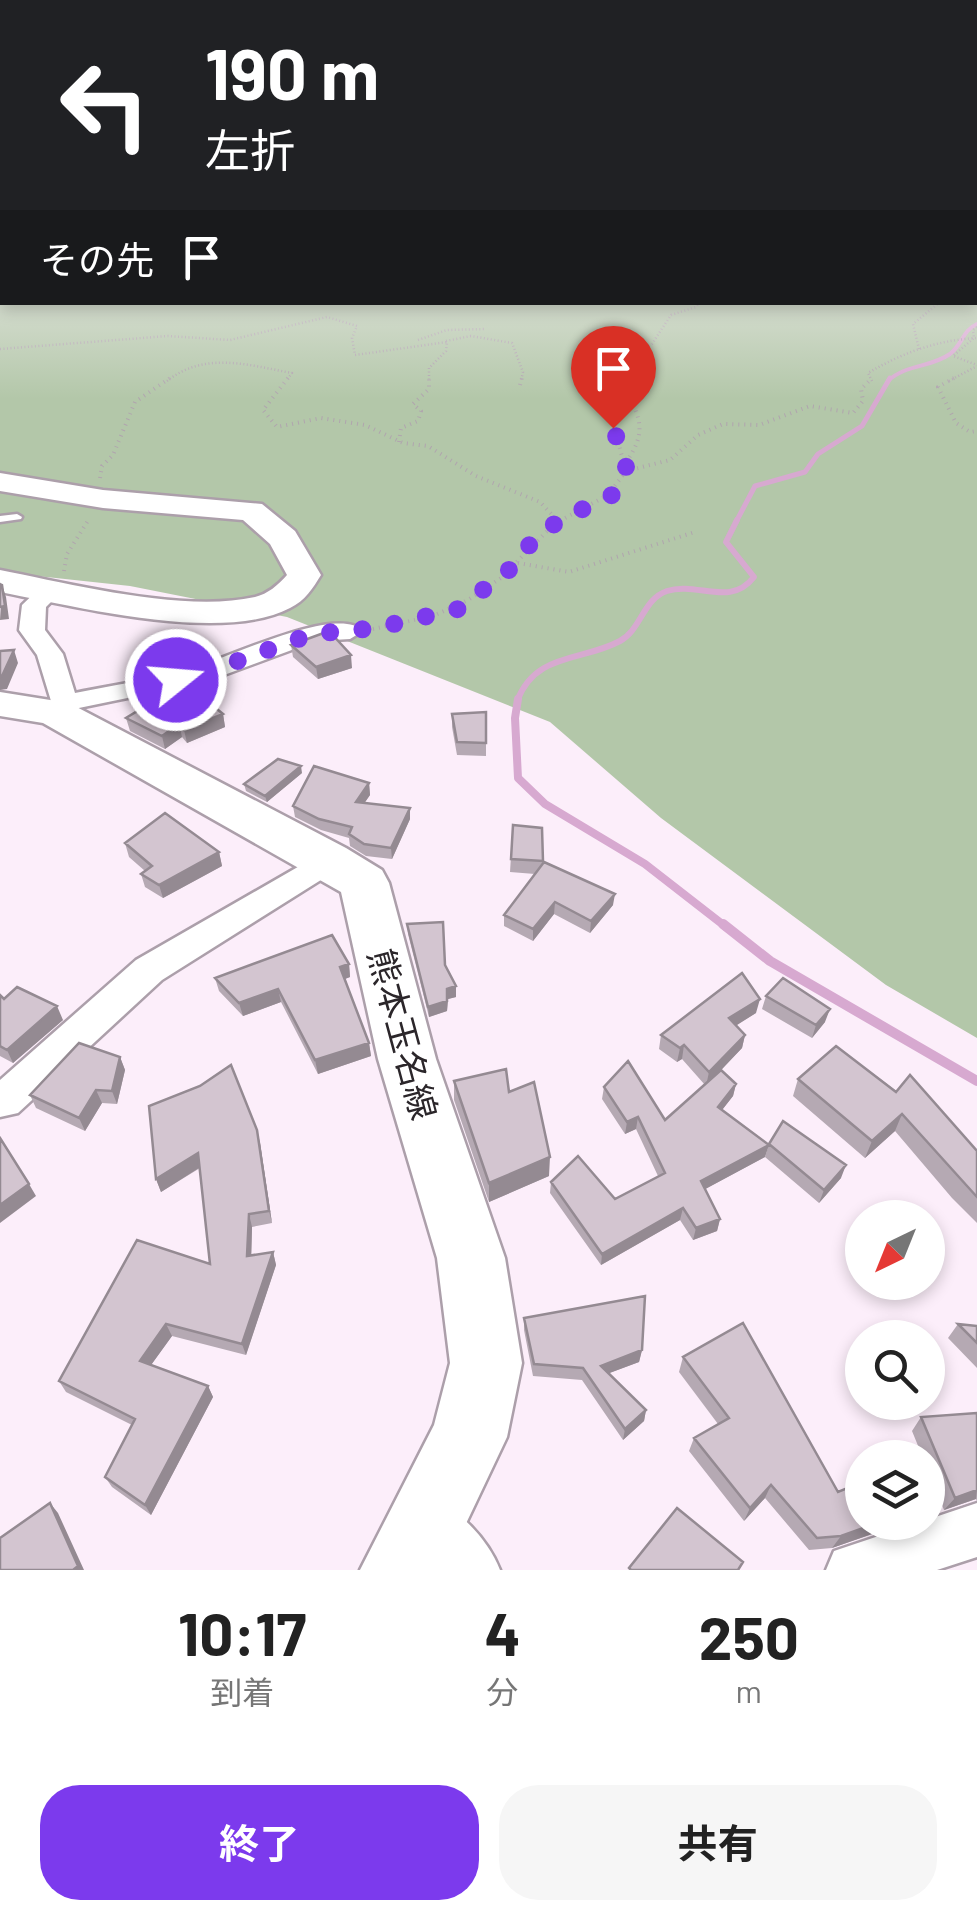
<!DOCTYPE html>
<html lang="ja">
<head>
<meta charset="utf-8">
<style>
  body { margin:0; font-family:Barlow,"Noto Sans JP",sans-serif; background:#f6f6f6; color:#222; height:100vh; display:flex; flex-direction:column; font-size:38px; white-space:nowrap }
  * { box-sizing:border-box; margin:0 }
  p { font-size:32px; color:#767676 }
  .icon { flex:none; width:55px; height:55px; fill:none; stroke:currentColor; stroke-width:2; stroke-linecap:round; stroke-linejoin:round }
  .map { position:relative; height:1570px; overflow:hidden }
  .details { display:flex; flex-direction:column; background:#fff; flex:1 }
  .details>* { flex:none }
  .top-card { position:absolute; left:0px; top:0px; width:978px; height:305px; box-shadow:0 5px 15px #0003; background:#202124; color:#fff; overflow:hidden }
  .needle { width:65px; rotate:223deg }
  .tools { position:absolute; left:845px; top:1200px; display:grid; gap:20px }
  .tools a { display:grid; place-items:center; width:100px; height:100px; border-radius:50%; background:#fff; box-shadow:0 5px 15px #0003; font-size:50px }
  .pin { position:absolute; display:grid; place-items:center; width:85px; height:85px; color:#fff; margin:-102px -42px; border-radius:50% 50% 50% 0; rotate:-45deg; box-shadow:0 0 10px #0007 }
  .pin .icon { rotate:45deg }
  .me { position:absolute; width:110px; margin:-55px; rotate:73deg; stroke-linejoin:round; filter:drop-shadow(0 0 8px #0008) }
  .turn { display:flex; align-items:center; gap:35px; height:210px; padding:0 40px; font-size:45px }
  .turn .icon { width:130px; height:130px; stroke-width:2.5 }
  .turn b { display:block; font-size:70px; line-height:85px }
  .then { display:flex; align-items:center; height:95px; padding:0 40px; background:#0003; gap:20px; font-size:38px }
  .eta { display:flex; justify-content:space-evenly; align-items:center; height:170px; text-align:center }
  .eta b { font-size:60px; font-weight:700; line-height:70px }
  .primary-button { display:flex; gap:20px; margin-top:auto; padding:20px 40px }
  .primary-button a { flex:1; height:115px; border-radius:40px; background:#7c3aed; color:#fff; font-size:40px; font-weight:700; line-height:115px; text-align:center }
  .primary-button a+a { background:#f6f6f6; color:#222 }
  .map>svg:first-child { display:block }
</style>
</head>
<body>
<div class="map">
<svg width="977" height="1570" viewBox="0 0 977 1570">
  <rect width="100%" height="100%" fill="#fceefa"/>
  <path fill="#b3c7a9" d="M0 179 2 302H975L977 206V1038L886 985 661 818 550 722 287 617 130 586 0 572Z"/>
  <g fill="none" stroke-linecap="round" stroke-linejoin="round">
    <path stroke="#d7a9d0" stroke-width="4" d="M888 381C906 364 930 368 950 354 962 345 963 330 977 324"/>
    <path stroke="#d7a9d0" stroke-width="5" d="M736 522 755 486 805 472 818 454 862 426 890 378"/>
    <path stroke="#d7a9d0" stroke-width="6" d="M517 701C536 652 581 662 620 641 641 630 643 599 667 591 697 581 730 608 754 577L726 542 737 520"/>
    <path stroke="#d7a9d0" stroke-width="8" d="M518 699 515 718 518 778 545 804 645 864 726 927"/>
    <path stroke="#d7a9d0" stroke-width="10" d="M723 924 770 961 977 1081"/>
    <g stroke="#ac9faa" stroke-width="5">
      <path id="lane" d="M17 514 22 517 21 519 0 522V516Z"/>
    </g>
    <g stroke="#ac9faa" stroke-width="5">
      <path id="street" d="M51 583 63 590 46 607 45 630 63 654 75 693C113 685 152 680 188 670 221 661 338 603 363 631L350 639 316 641 205 682 74 709 54 720 40 712 51 701 37 655 19 630 22 605 43 585Z
        M329 849 340 852 345 860 340 868 162 980 18 1113 0 1117V1080L136 960Z
        M428 1496C459 1509 488 1539 500 1570H435L409 1542 401 1523 409 1504Z
        M977 1503V1557L937 1570H826L834 1551Z"/>
    </g>
    <g stroke="#ac9faa" stroke-width="5">
      <path id="primary" d="M0 473 103 490 262 504 295 531 321 575C313 588 305 601 290 608 222 644 74 606 0 592V570C72 584 184 613 255 597 268 594 278 585 287 575L270 544 243 520 103 508 0 491Z
        M0 692 69 703 346 848 382 870 389 883 436 1059 505 1258 522 1363 507 1437 444 1570H360L434 1425 450 1363 437 1258 378 1059 341 892 43 723 0 716Z"/>
    </g>
    <path stroke="#b0a5ae" stroke-width="2.5" stroke-dasharray="1 2.5" stroke-linecap="butt" d="M977 327 973 330 974 338 953 356 977 365
      M418 340 447 330 486 329
      M446 341 471 336 512 343 523 372 521 381
      M0 349 168 336 230 340 327 317 357 326 352 338 355 355 447 342 446 351 429 368V381
      M919 349 913 324 940 302
      M167 381C205 351 248 365 292 373L286 381
      M605 381 606 371 652 344 671 315 696 307 699 302
      M872 381 868 373C902 353 937 340 977 338
      M949 381 977 366"/>
    <path stroke="#b0a5ae" stroke-width="4" stroke-dasharray="1 5" stroke-linecap="butt" d="M288 378 263 410 277 427 321 418 365 425 403 443 428 446 476 476 540 502 558 521
      M605 378 604 391 626 471
      M954 378 938 387 956 423 970 432 977 431
      M520 385 522 378
      M399 442 401 428 418 421 421 411 413 404 429 389V378
      M626 462C645 436 643 419 626 393L635 384
      M100 478 102 466 113 455 135 402 170 378
      M518 563 569 572 695 532
      M64 571 67 554 89 519
      M373 629 433 616 468 600 501 578 554 524 608 495 626 471 670 460 698 435 723 424 759 425 810 406 853 413 863 401 861 389 872 378"/>
    <use href="#lane" fill="#fff" fill-rule="evenodd"/>
    <use href="#street" fill="#fff" fill-rule="evenodd"/>
    <use href="#primary" fill="#fff" fill-rule="evenodd"/>
  </g>
  <path fill="#b5a9b3" d="M291 645 352 668 318 679 293 657Z
    M486 712V756L457 755 452 727V714Z
    M223 714 225 727 187 743 182 737 165 749 130 731 126 718Z
    M302 773 267 802 246 791 244 784Z
    M369 783 370 795 364 803 410 808V819L392 859 366 856 350 846 349 838 321 830 295 817 293 806Z
    M513 825 542 828 543 864 613 905 590 933 554 914 533 941 504 926V915L535 874 510 872Z
    M125 843 219 852 222 866 163 898 145 887 141 874 145 871 129 857Z
    M407 924 445 965 456 986V997L448 999 447 1011 429 1017 408 934Z
    M349 964 350 977 345 979 369 1043 371 1056 318 1074 281 1002 243 1016 219 991 215 978Z
    M0 995 4 999 63 1020 13 1063 0 1056Z
    M766 996 825 1022 812 1038 762 1009Z
    M756 1013 736 1025 745 1035 742 1048 721 1070 736 1084 733 1096 722 1110 765 1157 705 1189 720 1219 717 1231 693 1240 680 1220 601 1265 550 1193 551 1182 615 1199 658 1176 636 1129 625 1134 602 1099 604 1087 665 1120 705 1085 682 1059 677 1062 659 1049 661 1035Z
    M836 1046 977 1151V1223L952 1198 895 1131 865 1158 793 1096 798 1079Z
    M120 1057 125 1070 117 1104 102 1103 85 1131 36 1108 30 1095Z
    M454 1081 509 1092 549 1176 489 1202 454 1100Z
    M260 1143 272 1223 252 1227 251 1255 273 1252 276 1265 246 1355 172 1336 151 1365 208 1386 213 1397 151 1515 112 1487 105 1477 132 1425 66 1392 59 1381 210 1264 200 1168 161 1192 156 1179Z
    M769 1144 841 1178 819 1203 765 1157Z
    M524 1318 642 1350 639 1362 609 1373 646 1410 644 1421 623 1440 582 1380 533 1376 524 1330Z
    M958 1324 977 1326V1368L948 1338Z
    M683 1357 838 1492 862 1522H884L875 1533 832 1548 809 1550 765 1498 744 1521 689 1451 694 1438 718 1424 679 1372Z
    M977 1413V1501L976 1499 944 1510 928 1470V1458H923L912 1431 921 1417Z"/>
  <path fill="#948a92" d="M2 585 6 597 9 619 0 620Z
    M14 650 18 663 7 689 0 690V677Z
    M351 655 352 668 318 679 316 667Z
    M223 714 225 727 187 743 184 730Z
    M179 724 182 737 165 749 162 736Z
    M301 766 302 773 267 802 265 796Z
    M369 783 370 795 357 814 356 802Z
    M410 808V819L392 859 391 848Z
    M219 852 222 866 163 898 159 885Z
    M615 894 613 905 590 933 591 921Z
    M555 902 554 914 533 941V929Z
    M349 964 350 977 342 980 340 967Z
    M456 986V997L448 999 447 1011 429 1017 428 1007 447 989Z
    M278 989 281 1002 243 1016 239 1003Z
    M760 999 756 1013 726 1032 729 1018Z
    M57 1006 63 1020 13 1063 7 1050Z
    M830 1009 825 1022 812 1038 816 1025Z
    M745 1035 742 1048 706 1086 709 1072Z
    M369 1043 371 1056 318 1074 315 1060Z
    M684 1045 682 1059 677 1062 680 1048Z
    M120 1057 125 1070 117 1104 112 1091Z
    M736 1084 733 1096 715 1119 718 1107Z
    M96 1090 102 1103 85 1131 79 1118Z
    M902 1114 895 1131 865 1158 872 1141Z
    M638 1117 636 1129 625 1134 627 1122Z
    M257 1130 260 1143 272 1223 269 1211Z
    M769 1145 765 1157 698 1193 701 1181Z
    M198 1153 202 1166 161 1192 156 1179Z
    M550 1157 549 1176 489 1202V1183Z
    M846 1165 841 1178 819 1203 824 1190Z
    M29 1184 36 1196 0 1223V1205Z
    M683 1208 680 1220 601 1265 602 1254Z
    M249 1214 252 1227 251 1268 247 1256Z
    M720 1219 717 1231 693 1240 696 1228Z
    M273 1252 276 1265 246 1355 242 1344Z
    M166 1324 172 1336 146 1372 140 1361Z
    M642 1350 639 1362 599 1377 601 1366Z
    M208 1386 213 1397 151 1515 145 1505Z
    M646 1410 644 1421 623 1440 625 1429Z
    M771 1485 765 1498 744 1521 750 1508Z
    M977 1490 976 1499 944 1510 955 1498Z
    M50 1503 58 1513 84 1570H73Z
    M880 1522H884L875 1533 832 1548 841 1536Z"/>
  <path fill="#d3c5d0" stroke="#948a92" stroke-width="2.5" d="M0 584 2 585 5 606 0 607Z
    M329 631 351 655 316 667 291 645Z
    M14 650 2 676 0 677V651Z
    M202 697 223 714 184 730 179 724 162 736 126 718 144 707 156 717Z
    M486 712V743L457 742 452 714Z
    M278 759 301 766 265 796 244 784Z
    M314 766 369 783 356 802 410 808 391 848 364 844 349 834 352 827 319 819 293 806Z
    M165 813 219 852 159 885 141 874 152 866 125 843Z
    M513 825 542 828 543 861 511 859Z
    M544 862 615 894 591 921 555 902 533 929 504 915Z
    M443 922 445 965 456 986 447 989V1001L428 1007 407 924Z
    M332 935 349 964 340 967 369 1043 315 1060 278 989 239 1003 215 978Z
    M742 973 760 999 729 1018 745 1035 709 1072 684 1045 680 1048 661 1035Z
    M783 978 830 1009 816 1025 766 996Z
    M17 987 57 1006 7 1050 0 1046V995L4 999Z
    M79 1043 120 1057 112 1091 96 1090 79 1118 30 1095Z
    M836 1046 896 1092 910 1075 977 1151V1197L902 1114 872 1141 798 1079Z
    M628 1061 665 1120 721 1070 736 1084 718 1107 769 1145 701 1181 720 1219 696 1228 683 1208 602 1254 551 1182 578 1156 615 1199 665 1173 638 1117 627 1122 604 1087Z
    M231 1065 257 1130 269 1211 249 1214 247 1256 273 1252 242 1344 166 1324 140 1361 208 1386 145 1505 105 1477 135 1419 59 1381 137 1240 210 1264 198 1153 156 1179 149 1106 200 1086Z
    M506 1069 509 1092 534 1082 550 1157 489 1183 454 1081Z
    M783 1121 846 1165 824 1190 769 1144Z
    M0 1138 29 1184 0 1205Z
    M645 1296 642 1350 601 1366 646 1410 625 1429 583 1368 534 1364 524 1318Z
    M743 1323 838 1492 862 1482V1522H880L841 1536 817 1538 771 1485 750 1508 694 1438 729 1418 683 1357Z
    M958 1324 977 1326V1343Z
    M977 1413V1490L955 1498 921 1417Z
    M50 1503 78 1566 73 1570H0V1538Z
    M677 1508 743 1562 738 1570H631L629 1568Z"/>
  <linearGradient id="sky" x2="0" y2="1"><stop stop-color="#a1b0de"/><stop offset="0.45" stop-color="#fef7fd"/><stop offset="1" stop-color="#fef7fd" stop-opacity="0"/></linearGradient>
  <rect width="977" height="399" fill="url(#sky)"/>
  <g fill="none" stroke-linecap="round" stroke-linejoin="round">
    <path stroke="#7c3aed" stroke-width="18" stroke-dasharray="0 32.4" d="M176 680 196 676 312 634 376 628 458 609 518 563 530 544 558 521 612 495 626 471V462L613 428"/>
  </g>
  <g text-anchor="middle" dominant-baseline="central" stroke-width="10" stroke-linejoin="round" paint-order="stroke">
    <g font-size="35" fill="#2b262a" stroke="#fff">
      <text transform="translate(404 1034) rotate(75)">熊本玉名線</text>
    </g>
  </g>
</svg>
<div class="tools">
<a><svg class="needle" viewBox="-14 -14 28 28"><path d="M0-13l5 13h-10z" fill="#e53935"/><path d="M0 13l5-13h-10z" fill="#767676"/></svg></a>
<a><svg class="icon" aria-label="search" viewBox="0 0 24 24"><circle cx="10" cy="10" r="6"/><path d="M15 15l6 6"/></svg></a>
<a><svg class="icon" aria-label="layers" viewBox="0 0 24 24"><path d="M12 4l9 5-9 5-9-5zM3 14l9 5 9-5"/></svg></a>
</div>
<div class="pin" style="left:613px;top:428px;background:#d93025"><svg class="icon" aria-label="arrive" viewBox="0 0 24 24"><path d="M6 21V4h12l-3 4 3 4H6"/></svg></div>
<svg class="me" style="left:176px;top:680px" viewBox="-20 -20 40 40"><circle r="17" fill="#7c3aed" stroke="#fff" stroke-width="3"/><path d="M0-11L8 9 0 5-8 9z" fill="#fff"/></svg>
<div class="top-card">
<div class="turn"><svg class="icon" aria-label="left" viewBox="0 0 24 24"><path d="M17 20v-9H6M10 6l-5 5 5 5"/></svg><div><b>190 m</b>左折</div></div>
<div class="then">その先<svg class="icon" aria-label="arrive" viewBox="0 0 24 24"><path d="M6 21V4h12l-3 4 3 4H6"/></svg></div>
</div>
</div>
<section class="details">
<div class="eta">
<div><b>10:17</b><p>到着</p></div>
<div><b>4</b><p>分</p></div>
<div><b>250</b><p>m</p></div>
</div>
<div class="primary-button"><a>終了</a><a>共有</a></div>
</section>
</body>
</html>
